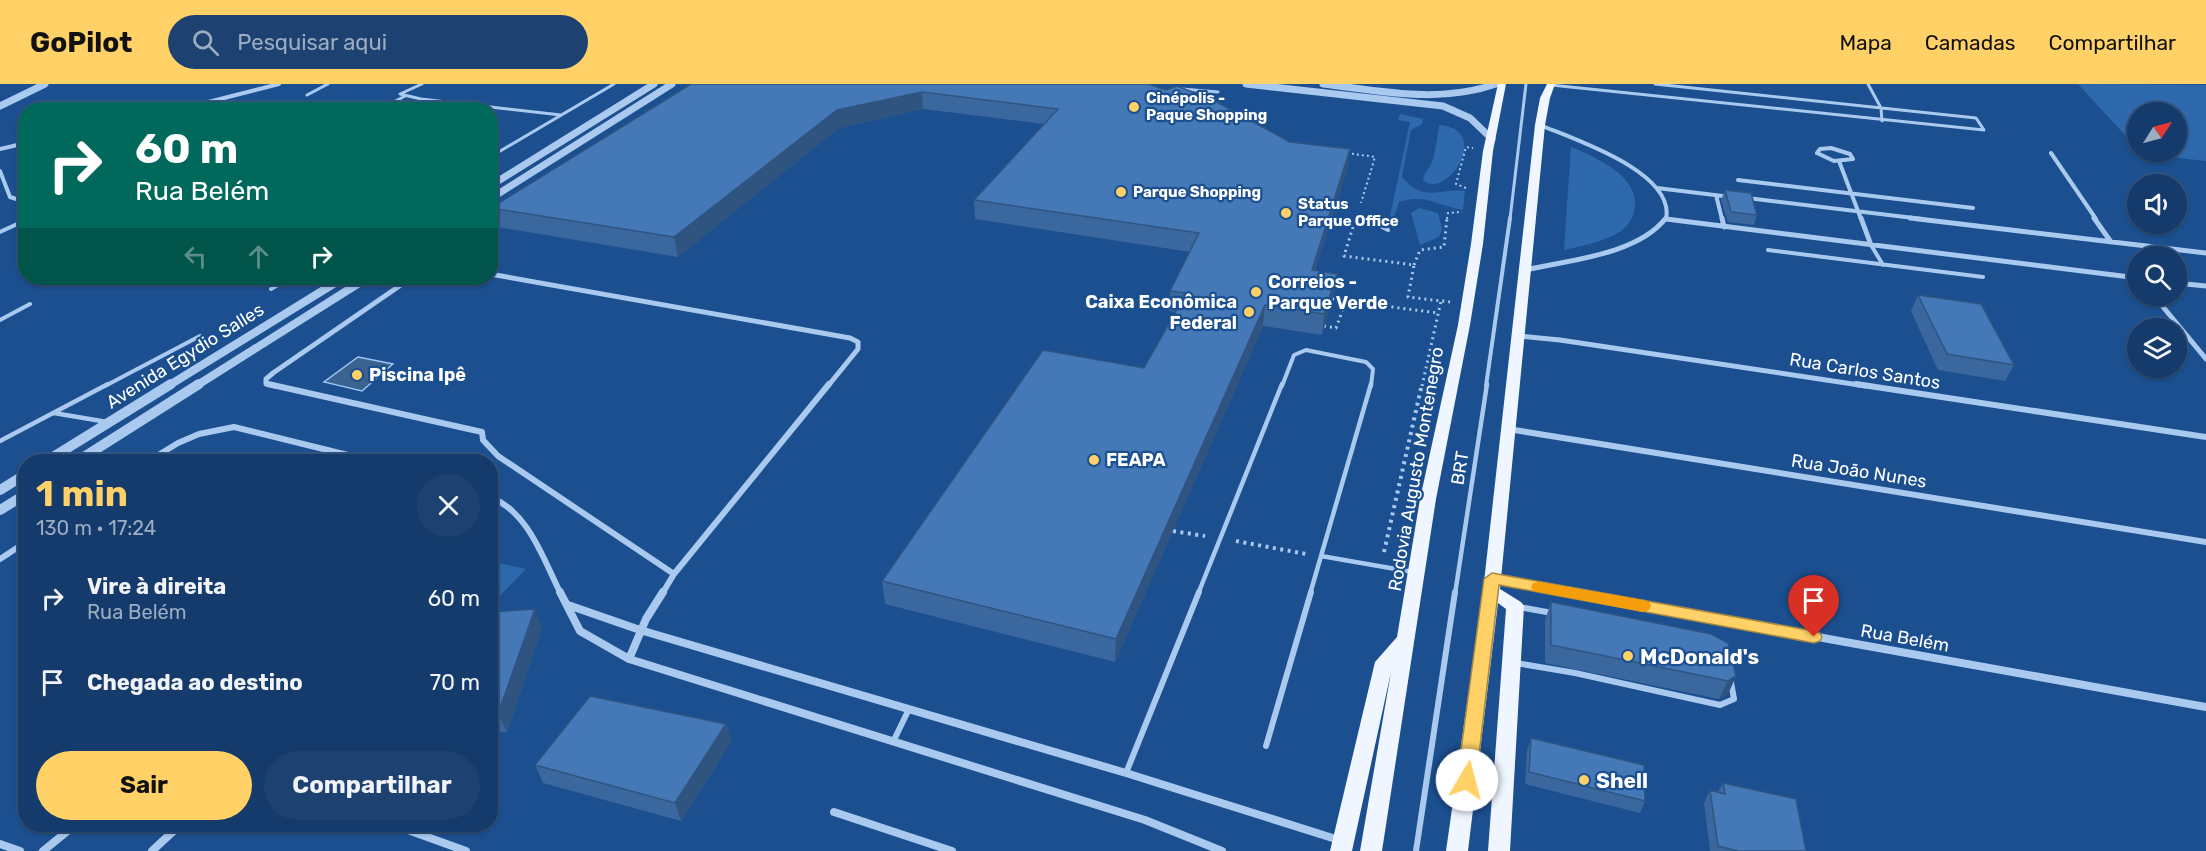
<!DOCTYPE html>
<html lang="pt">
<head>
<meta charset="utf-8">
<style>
  body { margin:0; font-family:Rubik,sans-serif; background:#1d4271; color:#f1f3f6; height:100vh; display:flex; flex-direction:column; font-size:22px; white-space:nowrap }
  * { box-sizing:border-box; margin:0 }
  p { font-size:20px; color:#9dadc1 }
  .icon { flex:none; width:33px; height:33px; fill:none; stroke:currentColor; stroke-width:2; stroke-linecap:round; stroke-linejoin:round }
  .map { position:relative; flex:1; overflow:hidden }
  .drawer { position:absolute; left:18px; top:370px; width:480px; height:378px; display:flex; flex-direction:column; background:#143b6b; border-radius:24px; box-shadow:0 2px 4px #0004,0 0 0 2px #33557e }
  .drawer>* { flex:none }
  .top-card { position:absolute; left:18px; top:18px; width:480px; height:183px; border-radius:24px; box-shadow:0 2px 4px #0004,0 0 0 2px #33557e; background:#00695c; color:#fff; overflow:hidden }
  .needle { width:39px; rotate:54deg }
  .tools { position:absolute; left:2127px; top:18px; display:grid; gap:12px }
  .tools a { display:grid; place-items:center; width:60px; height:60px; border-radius:50%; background:#143b6b; box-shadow:0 2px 4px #0004,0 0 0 2px #33557e; font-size:30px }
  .pin { position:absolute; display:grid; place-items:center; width:51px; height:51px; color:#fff; margin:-62px -26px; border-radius:50% 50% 50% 0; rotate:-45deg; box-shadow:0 0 6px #0007 }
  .pin .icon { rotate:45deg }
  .me { position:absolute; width:66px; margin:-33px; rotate:8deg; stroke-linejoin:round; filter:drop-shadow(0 0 4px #0008) }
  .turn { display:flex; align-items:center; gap:21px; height:126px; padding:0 18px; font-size:27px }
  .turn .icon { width:78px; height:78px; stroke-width:2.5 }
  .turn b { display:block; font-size:42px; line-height:51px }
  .lanes { display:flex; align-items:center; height:57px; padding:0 18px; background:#0003; justify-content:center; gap:30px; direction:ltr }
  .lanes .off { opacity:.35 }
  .round { display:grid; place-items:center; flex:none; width:63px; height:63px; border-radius:32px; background:#1d4271 }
  .overview { display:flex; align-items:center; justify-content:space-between; height:102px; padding:0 18px }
  h1 { font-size:36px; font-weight:700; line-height:45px; color:#ffd166 }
  .button { display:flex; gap:12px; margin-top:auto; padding:12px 18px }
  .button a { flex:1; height:69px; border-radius:36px; background:#ffd166; color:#111; font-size:24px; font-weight:700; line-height:69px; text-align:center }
  .button a+a { background:#1d4271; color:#f1f3f6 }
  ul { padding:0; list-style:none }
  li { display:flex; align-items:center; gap:18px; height:84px; padding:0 18px }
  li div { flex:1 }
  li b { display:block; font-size:22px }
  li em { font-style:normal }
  header { display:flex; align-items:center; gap:36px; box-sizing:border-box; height:84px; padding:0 30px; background:#ffd166; color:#111 }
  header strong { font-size:28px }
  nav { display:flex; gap:33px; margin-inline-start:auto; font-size:21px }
  .search { width:420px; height:54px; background:#1d4271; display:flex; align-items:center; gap:15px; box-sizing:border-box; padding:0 21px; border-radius:33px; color:#9dadc1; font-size:22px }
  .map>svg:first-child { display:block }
</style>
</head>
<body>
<header>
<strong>GoPilot</strong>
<div class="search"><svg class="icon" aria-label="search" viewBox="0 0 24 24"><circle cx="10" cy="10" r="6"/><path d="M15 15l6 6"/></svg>Pesquisar aqui</div>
<nav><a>Mapa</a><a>Camadas</a><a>Compartilhar</a></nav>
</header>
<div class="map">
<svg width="2206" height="767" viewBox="0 0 2206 767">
  <rect width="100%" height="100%" fill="#1b4f8f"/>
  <path fill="#2e69ad" d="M2078 0 2206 1V77L2143 70 2140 68H2176V28H2138L2137 64Z
    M1400 30 1423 35 1422 40 1411 46 1402 93C1423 119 1439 104 1465 107L1463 126C1440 122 1423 109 1399 118L1394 133 1390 132 1410 38 1398 36Z
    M1439 41C1494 45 1446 118 1423 96 1424 88 1429 85 1432 78 1436 66 1437 54 1439 41Z
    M1571 63C1596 73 1643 94 1634 127 1632 137 1626 144 1618 149 1602 158 1582 162 1564 166Z
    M1419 124 1438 129 1442 145 1439 153 1420 161 1411 129Z
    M490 477 526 485 496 516 491 515Z"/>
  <path fill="#3c6290" stroke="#9cc4f0" stroke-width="1.5" d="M358 273 393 280 362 307 324 298Z"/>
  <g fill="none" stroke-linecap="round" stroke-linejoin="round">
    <path stroke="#a9c9ee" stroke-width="2" stroke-dasharray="2 3" stroke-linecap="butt" d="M1347 69 1375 73 1361 119
      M1466 104 1456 100 1466 63 1473 64
      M1447 135 1448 129 1462 128"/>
    <path stroke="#a9c9ee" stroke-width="3" stroke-dasharray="2 4" stroke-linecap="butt" d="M1353 143 1344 172 1414 181 1408 213 1450 218
      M1414 181 1420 166 1444 163 1447 134
      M1332 215 1438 229
      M1324 242 1336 244 1346 217
      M1422 302 1441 217"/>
    <path stroke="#a9c9ee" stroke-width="4" stroke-dasharray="3 4.5" stroke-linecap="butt" d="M1173 447 1205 452
      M1236 457 1306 470
      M1384 468 1422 300"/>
    <path stroke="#a9c9ee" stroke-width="3" d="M422 0 400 10 421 15 561 31
      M1868 0 1881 24 1882 37
      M1551 1 1984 46 1976 34 1655 0
      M1182 5 1218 8
      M307 11 328 0
      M275 26 289 19
      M379 26 405 12
      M490 73 614 0
      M1360 131 1368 135
      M1510 135 1526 0"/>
    <path stroke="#a9c9ee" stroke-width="4" d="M1365 134 1388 146
      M0 148 26 136
      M1871 161 1883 181
      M1768 166 1983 193
      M271 205 290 194
      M0 236 30 220
      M105 302 200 252
      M1282 302 1294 271 1306 266 1366 278 1373 285 1371 302
      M1486 302 1510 134"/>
    <path stroke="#a9c9ee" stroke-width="4.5" d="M54 329 107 338
      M0 357 108 300
      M1321 472 1413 488
      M1198 510 1282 300
      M1310 510 1371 300
      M1455 510 1487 300"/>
    <path stroke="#a9c9ee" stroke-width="6" d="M1519 523 1552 529
      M1516 579 1575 589 1720 621 1734 615 1731 598
      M893 658 909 625
      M1266 662 1311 508
      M1126 689 1199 508
      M1416 767 1455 508"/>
    <path stroke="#a9c9ee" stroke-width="4" d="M177 26 279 0
      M1540 41C1573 55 1676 88 1666 135
      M1831 64 1850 70 1853 75 1834 77 1817 69 1820 65Z
      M0 65 26 59
      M2051 69 2096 135
      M1839 77 1861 135
      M0 87 10 113 26 118
      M1738 96 1973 124
      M1657 104 1731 113
      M1716 111 1722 135
      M1747 114 1922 135"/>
    <path stroke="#a9c9ee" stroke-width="5" d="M1722 134 1724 143
      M1861 134 1871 161
      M1910 134 2206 169
      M2094 134 2111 158
      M1666 135 2138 194
      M1525 186C1569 176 1637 171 1666 134
      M490 190 850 254 858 258V265L828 302
      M2176 199 2206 202
      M2154 212 2206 275
      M1519 252 1560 256 1866 302
      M275 302 266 300V295L273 289 411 194"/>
    <path stroke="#a9c9ee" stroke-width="6" d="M268 300 482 348 483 356 498 372 674 490
      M1856 300 2206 353
      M1508 345 2206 458
      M147 378 178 359 199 350 234 343 376 378
      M490 413C529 428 543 475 561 510
      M0 475 26 458
      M1495 495 1576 510
      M662 510 674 490 829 300"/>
    <path stroke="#a9c9ee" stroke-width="8" d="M560 508 580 547 629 575 1145 736 1222 767
      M1568 508 2206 623
      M568 521 640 546 1126 689 1339 756
      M629 575 646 535 663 508
      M834 728 952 767
      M394 741 466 767
      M0 760 20 767
      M43 767 75 741
      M152 767 180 741"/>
    <path stroke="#a9c9ee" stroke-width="7" d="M1246 0 1443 22 1470 34 1492 55
      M1323 0C1381 7 1439 20 1496 0
      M0 22 45 0
      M490 102 654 0
      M490 115 672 0"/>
    <path stroke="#a9c9ee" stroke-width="8" d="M168 302 343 194
      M196 302 367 194"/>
    <path stroke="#a9c9ee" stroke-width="10" d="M45 378 171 300
      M76 378 199 300
      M0 406 26 390
      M0 426 26 410"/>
    <path fill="#f0f6ff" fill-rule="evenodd" d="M1498 0H1506L1493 67 1483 160 1470 241 1436 415 1382 767H1360L1391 588 1352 767H1330L1375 578 1397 553 1420 415 1458 241 1471 160 1483 67Z
      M1547 0H1555L1550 14 1545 41 1500 505 1521 518 1524 522 1510 767H1488L1506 525 1498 519 1468 767H1446L1483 507 1535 41 1540 14Z"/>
  </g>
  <path fill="#3a679d" d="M691 0H1148L1290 58 1348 83 1315 187 1337 190 1334 210 1322 251 1263 242 1115 578 885 520 882 497 1144 284 1175 228 1169 227 1170 207 1190 168 975 135 974 116 1044 40 923 25 839 44 678 173 498 143 491 124Z
    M1725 106 1757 131 1754 141 1728 138 1721 116Z
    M1918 211 2014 281 2005 297 1938 286 1911 227Z
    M1551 518 1736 592 1728 610 1719 615 1545 579V536Z
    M490 528 542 543 507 648 490 649Z
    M726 640 731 658 681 737 543 699 535 681Z
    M1531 654 1645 717 1640 729 1525 700 1527 667Z
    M1723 699 1806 767H1710L1704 719 1710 706 1718 708Z"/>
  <path fill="#305480" d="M922 8 923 25 839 44 678 173 674 153 837 26Z
    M1350 65 1348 83 1309 206 1312 186Z
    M1337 190 1334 210 1322 251 1324 230Z
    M1265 221 1263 242 1115 578 1116 555Z
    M535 525 542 543 507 648 498 630Z
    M1736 592 1728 610 1719 615 1728 597Z
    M726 640 731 658 681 737 675 719Z"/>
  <path fill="#4478b7" stroke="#305480" stroke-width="1.5" d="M691 0H1148L1166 6 1177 2 1211 15 1290 58 1350 65 1312 186 1337 190 1324 230 1265 221 1116 555 882 497 1043 266 1144 284 1186 209 1170 207 1199 149 974 116 1058 25 922 8 837 26 674 153 491 124Z
    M1725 106 1751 109 1757 131 1731 128Z
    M1918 211 1981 220 2014 281 1947 270Z
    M1551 518 1711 550 1728 559 1736 592 1728 597 1551 561Z
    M535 525 498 630H490V528Z
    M590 612 726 640 675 719 535 681Z
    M1531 654 1644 681 1645 717 1529 688Z
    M1723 699 1796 715 1806 767H1738L1718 762 1710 706 1725 710Z"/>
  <path fill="#ffd166" stroke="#a68842" stroke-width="1.5" d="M1492 489 1814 547 1820 549 1822 553 1820 557 1814 559 1499 501 1476 696 1473 701 1467 704 1460 701 1457 696 1484 495Z"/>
  <path fill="#f59e0b" d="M1539 498 1643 516 1649 518 1651 522 1649 526 1643 528 1533 507 1531 503 1533 499Z"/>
  <g fill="#ffd166" stroke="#1b4f8f" stroke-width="2">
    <circle cx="1134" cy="23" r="6"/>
    <circle cx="1121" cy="108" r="6"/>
    <circle cx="1286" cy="129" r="6"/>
    <circle cx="1256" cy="208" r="6"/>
    <circle cx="1249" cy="228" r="6"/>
    <circle cx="357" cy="291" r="6"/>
    <circle cx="1094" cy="376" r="6"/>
    <circle cx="1628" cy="572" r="6"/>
    <circle cx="1584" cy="696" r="6"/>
  </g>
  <g text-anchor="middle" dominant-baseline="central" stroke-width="4.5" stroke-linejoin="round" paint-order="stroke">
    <g font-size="15" font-weight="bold" fill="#fff" stroke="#1b4f8f" text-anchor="start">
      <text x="1146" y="14">Cinépolis -<tspan x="1146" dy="17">Paque Shopping</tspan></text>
      <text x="1133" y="108">Parque Shopping</text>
      <text x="1298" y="120">Status<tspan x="1298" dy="17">Parque Office</tspan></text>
    </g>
    <g font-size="18" font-weight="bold" fill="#fff" stroke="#1b4f8f" text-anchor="start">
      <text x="1268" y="198">Correios -<tspan x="1268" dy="21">Parque Verde</tspan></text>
      <text x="1237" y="218" text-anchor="end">Caixa Econômica<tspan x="1237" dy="21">Federal</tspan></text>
      <text x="369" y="291">Piscina Ipê</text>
      <text x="1106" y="376">FEAPA</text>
    </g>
    <g font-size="18" fill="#fff" stroke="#1b4f8f">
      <text transform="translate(185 272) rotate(-32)">Avenida Egydio Salles</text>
      <text transform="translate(1865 287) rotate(9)">Rua Carlos Santos</text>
      <text transform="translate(1460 384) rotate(-81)">BRT</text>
      <text transform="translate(1416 385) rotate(-80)">Rodovia Augusto Montenegro</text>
      <text transform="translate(1859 387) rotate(9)">Rua João Nunes</text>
      <text transform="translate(1905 554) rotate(10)">Rua Belém</text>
    </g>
    <g font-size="21" font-weight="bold" fill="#fff" stroke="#1b4f8f" text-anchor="start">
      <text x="1640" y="572">McDonald's</text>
      <text x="1596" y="696">Shell</text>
    </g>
  </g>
</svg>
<div class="tools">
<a><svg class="needle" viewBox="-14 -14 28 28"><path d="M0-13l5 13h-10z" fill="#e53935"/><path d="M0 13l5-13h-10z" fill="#9dadc1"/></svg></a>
<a><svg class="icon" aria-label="sound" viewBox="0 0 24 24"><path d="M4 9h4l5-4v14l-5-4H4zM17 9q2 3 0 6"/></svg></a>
<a><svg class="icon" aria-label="search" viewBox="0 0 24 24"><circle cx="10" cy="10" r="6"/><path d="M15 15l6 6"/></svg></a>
<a><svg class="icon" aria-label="layers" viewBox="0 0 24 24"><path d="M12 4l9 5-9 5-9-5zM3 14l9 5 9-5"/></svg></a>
</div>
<div class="pin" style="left:1814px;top:553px;background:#d93025"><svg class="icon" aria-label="arrive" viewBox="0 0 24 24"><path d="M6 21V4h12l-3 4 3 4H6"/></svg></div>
<svg class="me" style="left:1467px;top:696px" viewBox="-20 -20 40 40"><circle r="19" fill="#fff"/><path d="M0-13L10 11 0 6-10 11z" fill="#ffd166"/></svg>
<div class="top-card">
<div class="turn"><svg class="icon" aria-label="right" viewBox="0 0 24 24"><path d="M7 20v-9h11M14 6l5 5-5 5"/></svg><div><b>60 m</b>Rua Belém</div></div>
<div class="lanes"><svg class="icon off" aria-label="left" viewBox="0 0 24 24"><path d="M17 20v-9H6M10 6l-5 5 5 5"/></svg><svg class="icon off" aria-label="ahead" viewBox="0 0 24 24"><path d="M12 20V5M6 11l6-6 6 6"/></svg><svg class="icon" aria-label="right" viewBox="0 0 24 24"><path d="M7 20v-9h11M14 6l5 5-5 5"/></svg></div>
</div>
<section class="drawer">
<div class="overview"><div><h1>1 min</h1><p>130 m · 17:24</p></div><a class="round"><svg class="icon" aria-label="close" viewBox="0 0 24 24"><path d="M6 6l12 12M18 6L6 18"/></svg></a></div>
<ul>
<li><svg class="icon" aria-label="right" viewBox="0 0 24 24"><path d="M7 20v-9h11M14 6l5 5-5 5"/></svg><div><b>Vire à direita</b><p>Rua Belém</p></div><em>60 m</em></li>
<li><svg class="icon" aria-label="arrive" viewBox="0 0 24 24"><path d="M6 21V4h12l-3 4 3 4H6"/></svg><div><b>Chegada ao destino</b></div><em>70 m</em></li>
</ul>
<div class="button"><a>Sair</a><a>Compartilhar</a></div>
</section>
</div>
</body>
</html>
